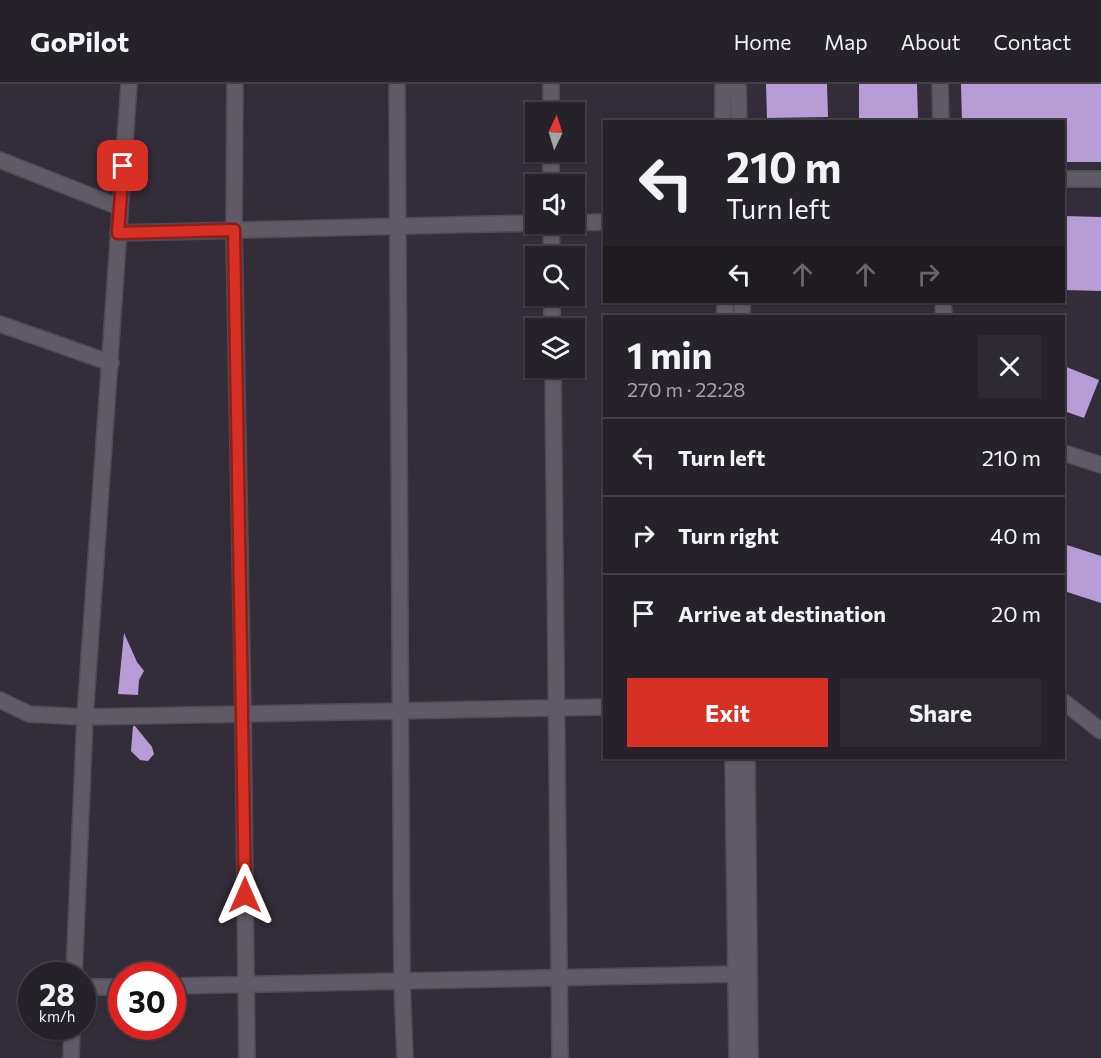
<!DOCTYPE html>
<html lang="en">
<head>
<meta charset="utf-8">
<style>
  body { margin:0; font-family:Commissioner,sans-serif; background:#2e2a32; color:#f1f3f6; height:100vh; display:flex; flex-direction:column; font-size:22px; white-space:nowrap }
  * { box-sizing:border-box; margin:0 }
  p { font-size:20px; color:#a4a4a8 }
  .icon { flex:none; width:33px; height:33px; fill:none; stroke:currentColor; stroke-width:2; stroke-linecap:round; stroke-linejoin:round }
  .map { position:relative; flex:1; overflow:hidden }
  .panel { position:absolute; left:603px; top:231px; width:462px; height:444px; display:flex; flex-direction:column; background:#26222a; border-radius:0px; box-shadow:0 2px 4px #0004,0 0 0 2px #423f47 }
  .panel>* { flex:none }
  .guide { position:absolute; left:603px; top:36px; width:462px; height:183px; border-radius:0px; box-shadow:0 2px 4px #0004,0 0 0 2px #423f47; background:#26222a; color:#f1f3f6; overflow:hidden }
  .needle { width:39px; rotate:4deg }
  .fabs { position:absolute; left:525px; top:18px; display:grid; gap:12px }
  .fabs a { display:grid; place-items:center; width:60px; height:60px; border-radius:0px; background:#26222a; box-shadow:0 2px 4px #0004,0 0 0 2px #423f47; font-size:30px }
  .speed { position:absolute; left:18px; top:878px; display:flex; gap:12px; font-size:30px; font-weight:700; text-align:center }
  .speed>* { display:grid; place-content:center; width:78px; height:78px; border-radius:50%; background:#26222a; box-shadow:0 2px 4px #0004,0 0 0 2px #423f47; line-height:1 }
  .speed small { font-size:15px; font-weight:400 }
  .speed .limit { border:9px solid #d22; background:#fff; color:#111 }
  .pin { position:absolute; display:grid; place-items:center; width:51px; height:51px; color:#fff; margin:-26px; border-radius:12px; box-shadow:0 3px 9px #0006 }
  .me { position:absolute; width:66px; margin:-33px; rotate:0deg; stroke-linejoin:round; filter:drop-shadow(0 0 4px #0008) }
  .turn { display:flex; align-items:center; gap:21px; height:126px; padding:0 24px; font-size:27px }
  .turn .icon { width:78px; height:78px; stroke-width:2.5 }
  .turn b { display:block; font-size:42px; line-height:51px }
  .lanes { display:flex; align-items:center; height:57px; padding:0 24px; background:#0003; justify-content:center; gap:30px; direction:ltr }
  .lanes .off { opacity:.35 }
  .round { display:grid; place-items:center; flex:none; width:63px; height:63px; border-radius:0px; background:#2e2a32 }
  .headline { display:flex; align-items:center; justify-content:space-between; height:102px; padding:0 24px }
  h1 { font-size:36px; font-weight:700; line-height:45px }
  .button { display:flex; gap:12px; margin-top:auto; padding:12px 24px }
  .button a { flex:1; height:69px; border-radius:0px; background:#d93025; color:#fff; font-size:24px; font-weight:700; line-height:69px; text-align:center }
  .button a+a { background:#2e2a32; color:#f1f3f6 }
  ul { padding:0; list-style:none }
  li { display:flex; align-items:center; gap:18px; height:78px; padding:0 24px; border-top:2px solid #423f47 }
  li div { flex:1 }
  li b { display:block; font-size:22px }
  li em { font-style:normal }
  header { display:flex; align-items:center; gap:36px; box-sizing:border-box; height:84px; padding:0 30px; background:#26222a; border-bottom:2px solid #423f47 }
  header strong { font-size:28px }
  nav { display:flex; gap:33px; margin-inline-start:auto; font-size:21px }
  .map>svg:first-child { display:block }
</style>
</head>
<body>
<header>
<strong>GoPilot</strong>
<nav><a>Home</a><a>Map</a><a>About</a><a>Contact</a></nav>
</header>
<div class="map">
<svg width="1101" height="974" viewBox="0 0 1101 974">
  <rect width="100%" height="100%" fill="#322d38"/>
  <path fill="#b79cd8" d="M766 0H827L828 33 767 34Z
    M859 0H917L918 34 859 35Z
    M961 0H1101V78H1064V38H962Z
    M1064 132 1101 133V207L1064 206Z
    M1064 282 1099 296 1084 334 1064 327Z
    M1064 460 1101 472V519L1064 507Z
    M124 549 137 578 144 587 139 596 138 611 118 610Z
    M133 642H135L152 663 154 670 148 677 140 676 131 667Z"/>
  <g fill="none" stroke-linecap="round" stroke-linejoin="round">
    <g stroke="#4e4b53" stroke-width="18">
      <path id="minor" d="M235 0 234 146 243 630 247 974
        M397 0 402 899 405 974
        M551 0V28
        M940 0 941 38
        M551 68V100
        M0 76 119 123
        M1064 95H1101
        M574 139 604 138
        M551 140 552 172
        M118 149 536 139
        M552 212V244
        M943 218 944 232
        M0 240 111 279
        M553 284 560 974
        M1064 369 1101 381
        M0 616 29 630 85 633 604 623
        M1064 618 1101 647
        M74 891 85 633 129 0
        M172 902 736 890
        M82 903H122
        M71 974 72 942"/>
    </g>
    <g stroke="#4e4b53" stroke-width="18">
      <path id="tertiary" d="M723 0V38
        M738 0 739 38
        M725 218V232
        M742 218V232
        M733 674 737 974
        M747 674 750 974"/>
    </g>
    <use href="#minor" stroke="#5f5a66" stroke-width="15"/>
    <use href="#tertiary" stroke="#5f5a66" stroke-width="15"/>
  </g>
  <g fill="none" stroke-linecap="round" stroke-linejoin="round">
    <g stroke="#8d1f18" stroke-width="15">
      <path id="route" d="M123 82 118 149 234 146 245 811"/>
    </g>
    <use href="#route" stroke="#d93025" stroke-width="10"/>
  </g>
</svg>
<div class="fabs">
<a><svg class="needle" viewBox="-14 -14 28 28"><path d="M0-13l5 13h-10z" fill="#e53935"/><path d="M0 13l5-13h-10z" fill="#a4a4a8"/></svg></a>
<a><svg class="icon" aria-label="sound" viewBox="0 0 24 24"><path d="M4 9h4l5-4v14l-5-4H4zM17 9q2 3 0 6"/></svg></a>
<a><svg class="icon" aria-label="search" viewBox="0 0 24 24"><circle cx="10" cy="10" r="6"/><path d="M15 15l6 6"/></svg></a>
<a><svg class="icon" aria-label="layers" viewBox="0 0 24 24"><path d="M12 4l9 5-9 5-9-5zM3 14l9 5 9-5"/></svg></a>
</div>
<div class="speed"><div>28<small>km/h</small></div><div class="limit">30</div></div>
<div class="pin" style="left:123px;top:82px;background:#d93025"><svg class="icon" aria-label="arrive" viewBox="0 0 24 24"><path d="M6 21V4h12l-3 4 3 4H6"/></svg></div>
<svg class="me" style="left:245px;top:811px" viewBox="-20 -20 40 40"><path d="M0-17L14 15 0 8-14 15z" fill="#d93025" stroke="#fff" stroke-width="4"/></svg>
<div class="guide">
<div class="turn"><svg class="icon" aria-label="left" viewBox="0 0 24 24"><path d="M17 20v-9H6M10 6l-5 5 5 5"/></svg><div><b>210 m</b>Turn left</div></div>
<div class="lanes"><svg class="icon" aria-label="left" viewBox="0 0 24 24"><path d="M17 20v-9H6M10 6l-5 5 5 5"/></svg><svg class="icon off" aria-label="ahead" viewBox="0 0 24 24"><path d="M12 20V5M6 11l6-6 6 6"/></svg><svg class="icon off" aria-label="ahead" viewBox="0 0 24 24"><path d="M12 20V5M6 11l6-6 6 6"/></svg><svg class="icon off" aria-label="right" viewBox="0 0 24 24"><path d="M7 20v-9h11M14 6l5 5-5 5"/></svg></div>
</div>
<section class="panel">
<div class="headline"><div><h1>1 min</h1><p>270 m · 22:28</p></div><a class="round"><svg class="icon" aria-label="close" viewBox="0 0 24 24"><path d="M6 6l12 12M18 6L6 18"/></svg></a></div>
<ul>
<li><svg class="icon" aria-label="left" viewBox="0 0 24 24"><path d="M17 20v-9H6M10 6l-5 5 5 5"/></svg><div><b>Turn left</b></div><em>210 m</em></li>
<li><svg class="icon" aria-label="right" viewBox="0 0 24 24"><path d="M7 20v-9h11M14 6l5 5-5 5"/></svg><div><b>Turn right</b></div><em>40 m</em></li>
<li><svg class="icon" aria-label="arrive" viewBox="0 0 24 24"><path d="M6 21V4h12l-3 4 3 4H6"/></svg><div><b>Arrive at destination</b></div><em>20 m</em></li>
</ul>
<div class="button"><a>Exit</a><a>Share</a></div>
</section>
</div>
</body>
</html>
